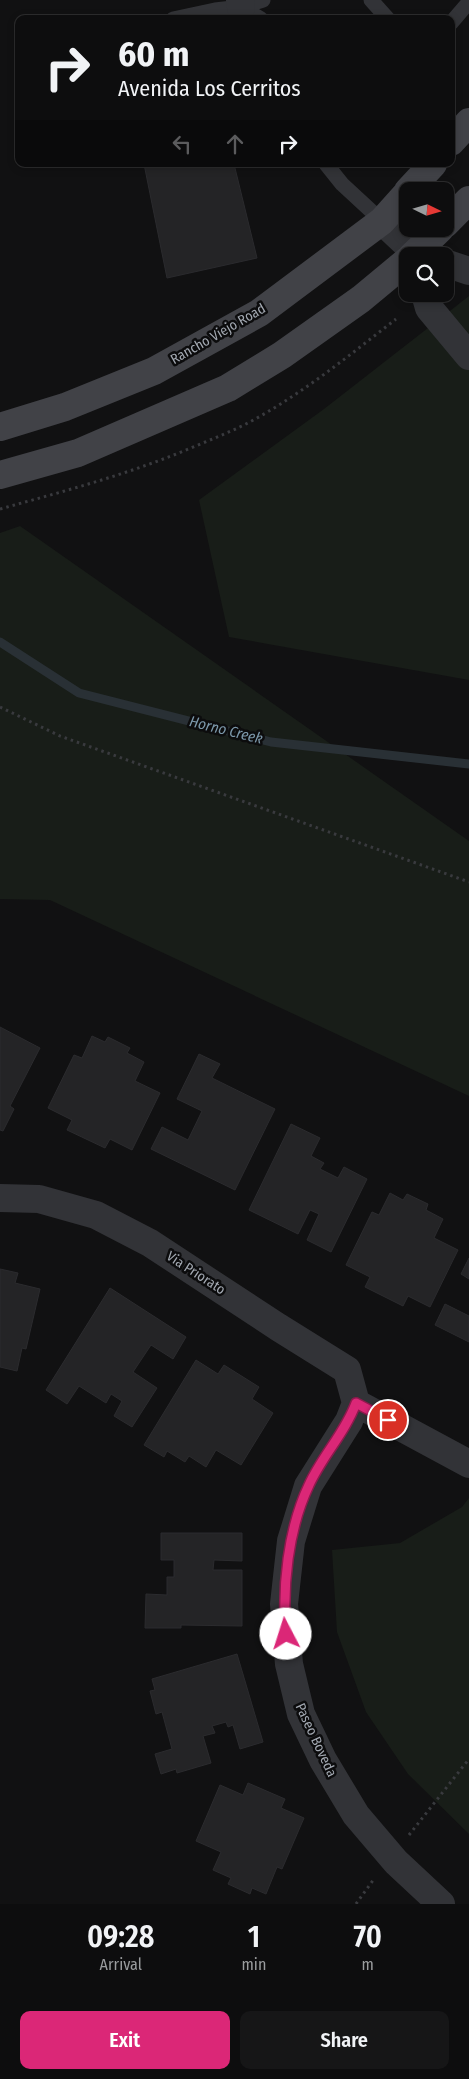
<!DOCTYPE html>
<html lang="en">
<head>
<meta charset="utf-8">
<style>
  body { margin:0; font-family:"Fira Sans Condensed",sans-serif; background:#161617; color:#f1f3f6; height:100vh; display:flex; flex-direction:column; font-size:19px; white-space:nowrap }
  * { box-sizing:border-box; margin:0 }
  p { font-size:16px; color:#9a9c9e }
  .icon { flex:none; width:28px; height:28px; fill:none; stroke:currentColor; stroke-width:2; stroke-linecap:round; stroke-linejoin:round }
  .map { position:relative; height:1904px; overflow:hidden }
  .details { display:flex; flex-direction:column; background:#0d0d0e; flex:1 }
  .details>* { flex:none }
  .top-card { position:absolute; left:15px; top:15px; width:440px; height:152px; border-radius:10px; box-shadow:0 2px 8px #0003,0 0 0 1px #2d2d2e; background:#0d0d0e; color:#f1f3f6; overflow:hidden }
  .needle { width:32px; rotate:95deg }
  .tools { position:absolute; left:399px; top:182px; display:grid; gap:10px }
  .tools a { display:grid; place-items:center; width:55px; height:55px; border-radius:10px; background:#0d0d0e; box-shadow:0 2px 8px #0003,0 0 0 1px #2d2d2e; font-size:25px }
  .pin { position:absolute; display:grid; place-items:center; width:42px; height:42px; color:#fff; margin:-21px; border:2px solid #fff; border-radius:50%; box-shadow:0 1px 5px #0007 }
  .me { position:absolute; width:55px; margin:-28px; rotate:355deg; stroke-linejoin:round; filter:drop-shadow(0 0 4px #0008) }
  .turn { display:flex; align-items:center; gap:18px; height:105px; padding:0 20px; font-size:22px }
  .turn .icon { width:65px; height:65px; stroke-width:2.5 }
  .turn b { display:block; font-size:35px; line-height:42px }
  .lanes { display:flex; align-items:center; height:48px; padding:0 20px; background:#0003; justify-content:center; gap:25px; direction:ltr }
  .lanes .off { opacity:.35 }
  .eta { display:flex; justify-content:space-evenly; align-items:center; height:85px; text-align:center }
  .eta b { font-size:30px; font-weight:600; line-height:35px }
  .cta { display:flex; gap:10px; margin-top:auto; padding:10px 20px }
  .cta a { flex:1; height:58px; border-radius:10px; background:#db2777; color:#fff; font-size:20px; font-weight:600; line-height:58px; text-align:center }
  .cta a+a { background:#161617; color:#f1f3f6 }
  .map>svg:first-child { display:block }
</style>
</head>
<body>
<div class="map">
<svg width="469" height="1904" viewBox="0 0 469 1904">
  <rect width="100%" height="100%" fill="#111112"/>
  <path fill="#181d18" d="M469 296V680L229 637 199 500 324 409Z
    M20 526 469 841V1096L50 900 0 899V533Z
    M469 1498V1834L408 1774 366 1712 337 1632 332 1550 400 1543 462 1507Z"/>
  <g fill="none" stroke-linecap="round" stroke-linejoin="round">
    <path stroke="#293035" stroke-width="9" d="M0 642 79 693 271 742 469 764"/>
  </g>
  <path fill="#242426" stroke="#2b2b2e" d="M144 164H234L257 258 167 278Z
    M0 1027 40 1048 10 1106 14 1109 3 1131 0 1130Z
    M92 1036 105 1042 108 1037 130 1048 127 1053 144 1062 135 1081 160 1093 132 1150 110 1139 105 1148 67 1130 72 1120 48 1108 74 1055 82 1058Z
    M199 1054 220 1064 212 1078 275 1109 235 1190 151 1149 162 1127 188 1140 202 1111 177 1099Z
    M291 1124 320 1138 311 1156 324 1163 320 1169 338 1178 344 1167 367 1179 331 1252 307 1240 319 1214 310 1210 298 1234 249 1210Z
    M390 1193 403 1200 407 1194 428 1204 426 1210 443 1219 434 1238 458 1250 430 1307 408 1296 403 1306 365 1287 370 1277 346 1265 372 1212 379 1215Z
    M469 1258V1279L461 1274Z
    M0 1269 18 1273 15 1283 40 1289 26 1349 22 1348 17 1371 0 1367Z
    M110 1288 186 1337 173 1359 151 1345 133 1372 157 1388 132 1427 114 1416 122 1401 111 1394 106 1403 79 1386 67 1404 46 1390Z
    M445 1304 469 1316V1342L435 1325Z
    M196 1360 218 1374 224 1365 259 1387 252 1399 273 1413 241 1465 216 1450 206 1467 189 1456 185 1462 167 1451 164 1457 144 1445Z
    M161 1533H242V1561L214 1560 213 1570H242V1626L181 1625V1628H145L146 1594 167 1595V1577H174V1560H161Z
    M237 1654 263 1742 240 1749 233 1725 228 1727 226 1722 212 1726 215 1733 203 1736 211 1763 177 1773 176 1769 161 1774 155 1754 172 1749 162 1712 156 1714 150 1691 155 1690 152 1679Z
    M248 1783 285 1799 281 1808 304 1818 282 1869 277 1867 266 1894 252 1888 250 1894 228 1884 231 1878 213 1870 221 1852 196 1841 220 1785 243 1795Z"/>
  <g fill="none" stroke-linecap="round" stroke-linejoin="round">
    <path stroke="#393a3e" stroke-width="3" stroke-dasharray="2.5 4" stroke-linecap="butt" d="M0 509C65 491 129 474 191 448 214 438 236 430 257 418 307 390 351 354 396 319
      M0 707 60 736 469 882
      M409 1835 469 1759
      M356 1904 374 1879"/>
    <path stroke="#323337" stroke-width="15" d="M371 0 388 19
      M241 7 263 0
      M173 19 215 10 241 7 261 19
      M451 23 469 2
      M326 164 342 184 382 221"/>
    <path stroke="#323337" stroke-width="28" d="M240 0 241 7
      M0 1198 39 1199 96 1215 150 1243 278 1327 347 1370 356 1403
      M356 1403 349 1421 308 1486 291 1541 284 1604 289 1664 301 1714 323 1760 356 1815 396 1862 441 1904
      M356 1403 469 1464"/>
    <path stroke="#323337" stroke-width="28" d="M382 221 416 253 427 256
      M445 263 469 271
      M425 294 429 308 469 356"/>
    <path stroke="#414247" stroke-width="28" d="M451 142 469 122
      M408 191 433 164
      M445 224 469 200
      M412 256 440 229
      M0 427 65 407 154 371 259 313 382 221 408 192
      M0 475 78 453 228 388 282 355 361 299 408 260"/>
  </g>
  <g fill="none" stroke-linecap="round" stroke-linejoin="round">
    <g stroke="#8e194d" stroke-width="12">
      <path id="route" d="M286 1634C282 1587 288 1529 309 1485 322 1456 345 1433 356 1403L388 1420"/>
    </g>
    <use href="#route" stroke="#db2777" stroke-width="9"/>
  </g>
  <g text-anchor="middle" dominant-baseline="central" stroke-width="5" stroke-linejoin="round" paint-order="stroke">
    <g font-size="14" fill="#a3a9b2" stroke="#0c0c0d">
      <text transform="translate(218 334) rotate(-30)">Rancho Viejo Road</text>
      <text transform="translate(196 1273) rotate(33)">Via Priorato</text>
      <text transform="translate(316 1740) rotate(65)">Paseo Boveda</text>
    </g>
    <g font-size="15" font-style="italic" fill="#7c98ab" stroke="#0c0c0d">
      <text transform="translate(226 730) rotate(14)">Horno Creek</text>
    </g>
  </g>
</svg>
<div class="tools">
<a><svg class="needle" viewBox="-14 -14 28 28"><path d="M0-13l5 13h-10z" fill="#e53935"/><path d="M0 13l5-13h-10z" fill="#9a9c9e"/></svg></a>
<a><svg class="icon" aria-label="search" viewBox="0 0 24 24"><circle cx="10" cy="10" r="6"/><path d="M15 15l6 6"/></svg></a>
</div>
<div class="pin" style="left:388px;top:1420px;background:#d93025"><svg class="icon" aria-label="arrive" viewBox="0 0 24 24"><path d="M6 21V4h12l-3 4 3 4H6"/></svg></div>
<svg class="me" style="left:286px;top:1634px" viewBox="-20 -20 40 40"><circle r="19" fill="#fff"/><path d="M0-13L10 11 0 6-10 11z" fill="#db2777"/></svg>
<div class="top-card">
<div class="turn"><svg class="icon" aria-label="right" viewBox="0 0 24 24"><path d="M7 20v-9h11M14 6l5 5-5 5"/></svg><div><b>60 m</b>Avenida Los Cerritos</div></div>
<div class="lanes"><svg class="icon off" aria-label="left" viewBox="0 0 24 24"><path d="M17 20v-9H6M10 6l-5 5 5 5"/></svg><svg class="icon off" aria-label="ahead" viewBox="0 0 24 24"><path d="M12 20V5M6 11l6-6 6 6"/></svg><svg class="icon" aria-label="right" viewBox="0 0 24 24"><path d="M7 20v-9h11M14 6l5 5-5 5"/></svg></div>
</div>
</div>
<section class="details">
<div class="eta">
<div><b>09:28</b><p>Arrival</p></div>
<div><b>1</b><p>min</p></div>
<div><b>70</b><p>m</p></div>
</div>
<div class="cta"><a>Exit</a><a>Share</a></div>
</section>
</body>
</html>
